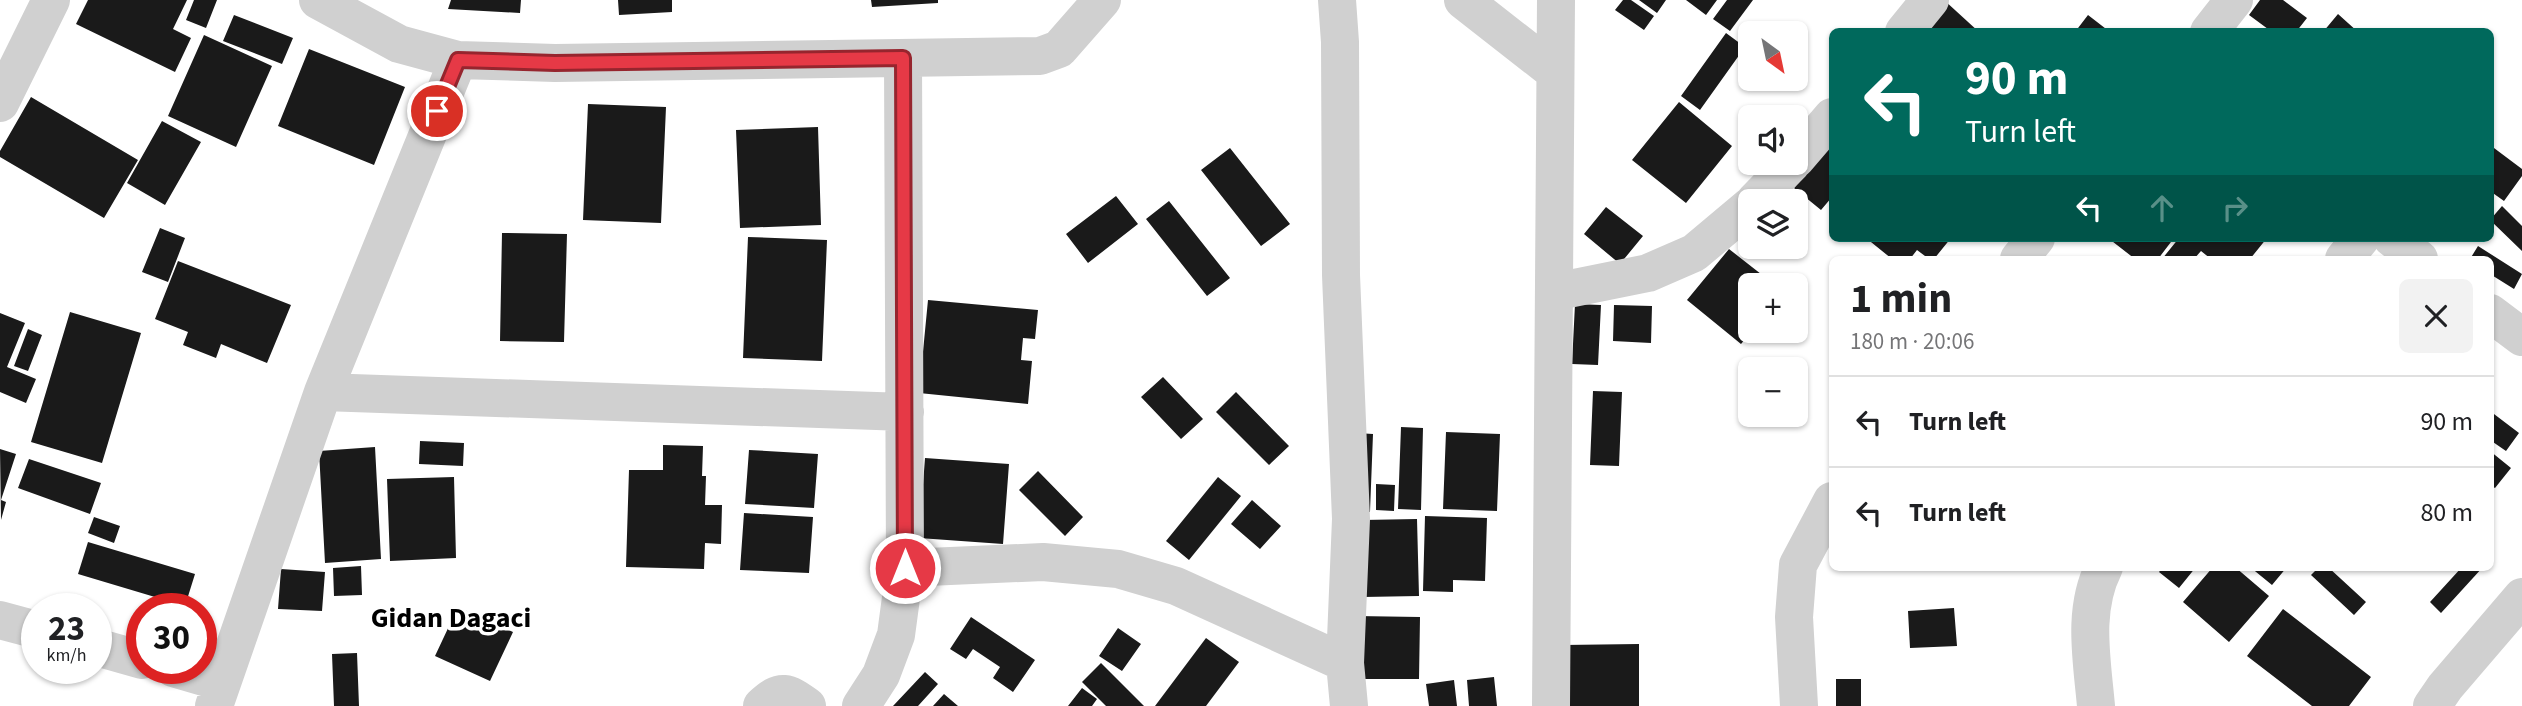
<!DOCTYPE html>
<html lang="en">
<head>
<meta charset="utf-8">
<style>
  body { margin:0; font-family:"Source Sans 3",sans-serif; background:#f2f2f2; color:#202124; height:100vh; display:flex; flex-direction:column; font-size:26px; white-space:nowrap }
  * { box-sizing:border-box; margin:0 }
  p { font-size:23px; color:#757577 }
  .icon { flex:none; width:38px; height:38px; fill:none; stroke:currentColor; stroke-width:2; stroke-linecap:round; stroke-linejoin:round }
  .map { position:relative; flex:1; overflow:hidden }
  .sheet { position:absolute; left:1829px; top:256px; width:665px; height:315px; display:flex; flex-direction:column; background:#fff; border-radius:10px; box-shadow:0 2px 5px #0004 }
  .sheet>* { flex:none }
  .hud { position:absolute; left:1829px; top:28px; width:665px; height:214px; border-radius:10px; box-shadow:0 2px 5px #0004; background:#00695c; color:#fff; overflow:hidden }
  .needle { width:46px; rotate:147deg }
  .controls { position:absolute; left:1738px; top:21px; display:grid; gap:14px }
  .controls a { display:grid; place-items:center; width:70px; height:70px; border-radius:10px; background:#fff; box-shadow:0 2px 5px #0004; font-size:35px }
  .speed { position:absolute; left:21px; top:593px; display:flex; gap:14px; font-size:35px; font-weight:700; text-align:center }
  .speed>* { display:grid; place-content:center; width:91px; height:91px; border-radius:50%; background:#fff; box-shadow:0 2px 5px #0004; line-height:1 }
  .speed small { font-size:18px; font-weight:400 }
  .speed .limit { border:10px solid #d22; background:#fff; color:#111 }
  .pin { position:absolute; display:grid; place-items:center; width:60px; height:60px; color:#fff; margin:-30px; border:4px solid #fff; border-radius:50%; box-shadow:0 2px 7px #0007 }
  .me { position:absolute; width:77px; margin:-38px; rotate:0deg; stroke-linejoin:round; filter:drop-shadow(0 0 5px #0008) }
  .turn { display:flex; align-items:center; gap:24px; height:147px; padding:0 21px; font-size:32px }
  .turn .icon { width:91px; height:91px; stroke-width:2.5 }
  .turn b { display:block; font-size:49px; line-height:60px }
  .lanes { display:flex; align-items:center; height:66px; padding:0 21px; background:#0003; justify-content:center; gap:35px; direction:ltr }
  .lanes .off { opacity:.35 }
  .round { display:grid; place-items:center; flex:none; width:74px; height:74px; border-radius:10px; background:#f2f2f2 }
  .head { display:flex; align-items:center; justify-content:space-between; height:119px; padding:0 21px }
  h1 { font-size:42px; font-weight:700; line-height:52px }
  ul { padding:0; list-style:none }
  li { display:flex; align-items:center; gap:21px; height:91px; padding:0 21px; border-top:2px solid #e0e0e0 }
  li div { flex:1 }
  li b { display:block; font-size:26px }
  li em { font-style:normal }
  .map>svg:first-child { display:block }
</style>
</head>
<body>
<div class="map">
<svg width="2522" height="706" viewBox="0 0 2522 706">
  <rect width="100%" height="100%" fill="#fff"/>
  <path fill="#1a1a1a" d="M88 0H187L173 29 191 38 175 72 76 24Z
    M194 0H217L206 28 186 20Z
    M451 0H521L520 13 448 9Z
    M618 0H672V12L619 15Z
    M871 0H938V3L872 7Z
    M1623 0H1631L1654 16 1644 30 1615 10Z
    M1639 0H1666L1657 13Z
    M1686 0H1717L1706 15Z
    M1727 0H1753L1730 31 1713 19Z
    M1944 0 1979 32H1911Z
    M2260 0H2283L2307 18 2296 32H2272L2249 15Z
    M2338 14 2358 32H2323Z
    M234 15 293 38 282 64 223 41Z
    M2088 15 2110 32H2075Z
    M1726 33 1745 47 1700 110 1681 96Z
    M204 35 272 66 236 147 168 116Z
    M309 49 405 87 374 165 278 126Z
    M31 97 138 160 104 218 0 157V151Z
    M1679 102 1732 146 1686 203 1632 160Z
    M588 104 666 107 661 223 583 220Z
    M162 121 201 142 165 205 127 183Z
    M818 127 821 225 740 228 736 130Z
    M1832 141V197L1821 210 1794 188Z
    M1230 148 1290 224 1261 246 1201 170Z
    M2494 148 2522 169V176L2504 201 2490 191V153Z
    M1116 196 1138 224 1088 263 1066 234Z
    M1169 201 1230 278 1207 296 1146 219Z
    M2502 206 2522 226V251L2490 220Z
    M1606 207 1643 236 1620 264 1584 234Z
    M160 228 185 238 168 282 142 272Z
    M502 233 567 234 564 342 500 341Z
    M748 237 827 240 822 361 743 358Z
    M1866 238H1951L1934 259H1929L1917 250 1910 259H1892Z
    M2108 238H2174L2158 259H2135Z
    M2179 238H2267L2250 259H2211L2201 251 2194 259H2162Z
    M2478 246 2522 274 2514 289 2490 274V259H2470Z
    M1729 249 1775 285H1750L1752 331 1741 344 1687 300Z
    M178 261 291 305 267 363 221 344 216 358 183 345 188 332 155 319Z
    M928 300 1038 310 1035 339 1023 338 1021 360 1032 361 1028 404 919 393Z
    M1575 304 1601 305 1598 365 1572 364Z
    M1614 305 1652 306 1651 343 1613 341Z
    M70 312 141 333 102 463 31 442Z
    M0 313 25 323 7 367 36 379 26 403 0 392Z
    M28 329 42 335 28 371 14 366Z
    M1163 377 1203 419 1181 439 1141 397Z
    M1593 391 1622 392 1619 466 1590 465Z
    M1236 392 1289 446 1269 465 1216 412Z
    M2490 411 2519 433 2506 451 2490 440Z
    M1401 427 1423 428 1421 510 1398 509Z
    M1446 432 1500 434 1497 511 1443 509Z
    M1357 433 1373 434 1370 512 1355 511Z
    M420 441 464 443 463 466 419 464Z
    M663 445 703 446 702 476H706L705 505H722L721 544 705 543 704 569 626 567 629 470H663Z
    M375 447 381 559 325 563 319 451Z
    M0 449 16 454 1 500 6 502 1 520Z
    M749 450 818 454 814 508 745 504Z
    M2490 451 2511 468 2495 488 2490 485Z
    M925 458 1009 464 1003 544 919 538Z
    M29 459 101 483 90 514 18 488Z
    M1038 471 1083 517 1065 536 1019 490Z
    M454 477 456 558 390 561 387 479Z
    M1218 477 1241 496 1189 560 1166 541Z
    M1376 484 1395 485 1394 511 1376 510Z
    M1252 500 1281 526 1260 549 1231 524Z
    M744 513 813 517 809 573 740 570Z
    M1425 516 1487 518 1485 581 1453 580V592L1423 591Z
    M94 517 120 526 114 543 88 533Z
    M1417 519 1419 596 1363 597V520Z
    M88 542 195 574 185 606 78 574Z
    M361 566 362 595 334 596 333 568Z
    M2163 567H2196L2179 588 2159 572Z
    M2213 567H2235L2269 596 2229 642 2183 602Z
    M2250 567H2287L2272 585Z
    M2319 567H2328L2366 602 2354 615 2311 575Z
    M2462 567H2483L2441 613 2430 602Z
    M281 569 325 572 322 611 278 609Z
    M458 607 513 632 490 681 435 656Z
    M1954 608 1957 646 1910 648 1908 611Z
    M2283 609 2371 677 2349 706H2312L2247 656Z
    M1356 616 1420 617 1419 679H1355Z
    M971 617 1035 660 1013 692 993 678 1000 667 973 649 966 659 950 649Z
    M1118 628 1141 644 1122 671 1099 656Z
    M1206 638 1239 662 1206 706H1155Z
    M1639 644V706H1563V645Z
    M357 653 359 706H334L332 654Z
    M1101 663 1144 706H1106L1082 682Z
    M925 672 938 684 918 706H893Z
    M1494 677 1497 706H1469L1467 680Z
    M1836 679H1861V706H1836Z
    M1454 680 1457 706H1429L1426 684Z
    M1082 688 1097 699 1092 706H1068Z
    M944 694 958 706H933Z"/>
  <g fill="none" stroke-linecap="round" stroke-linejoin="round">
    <path stroke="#d0d0d0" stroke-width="38" d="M318 0 399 44 458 60 555 63 1040 56 1059 49 1102 0
      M1337 0 1340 42 1341 275 1351 519 1345 663 1349 706
      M1463 0 1555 72
      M1904 32 1930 0
      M2209 32 2234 0
      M0 103 51 0
      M1796 159 1832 117
      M1755 201 1792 163
      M2392 238 2419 259
      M2019 259 2036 238
      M2344 259 2361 238
      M1554 292 1648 273 1694 253 1750 206
      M2490 313 2522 337
      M323 392 905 412
      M905 568 1043 562 1118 569 1176 586 1345 663
      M0 620 37 630
      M96 647 142 660
      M173 668 221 682
      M214 706 323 392 458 60
      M762 706C781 688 787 692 807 706
      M861 706 881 675 896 635 905 568 903 58
      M1551 706 1556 0
      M1799 706 1794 617 1798 565 1832 501
      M2096 706C2092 660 2082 610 2104 567
      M2432 706 2445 687 2522 597"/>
  </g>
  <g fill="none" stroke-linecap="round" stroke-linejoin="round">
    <g stroke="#96252e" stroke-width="18">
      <path id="route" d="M437 111 458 60 555 63 903 58 905 568"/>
    </g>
    <use href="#route" stroke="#e63946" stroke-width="12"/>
  </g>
  <g text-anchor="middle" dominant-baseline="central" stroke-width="7" stroke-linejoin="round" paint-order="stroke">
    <g font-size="28" font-weight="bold" fill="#000" stroke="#fff">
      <text x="451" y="618">Gidan Dagaci</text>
    </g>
  </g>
</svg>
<div class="controls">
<a><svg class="needle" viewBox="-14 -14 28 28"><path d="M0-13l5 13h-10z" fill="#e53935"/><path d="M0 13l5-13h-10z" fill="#757577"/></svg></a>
<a><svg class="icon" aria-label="sound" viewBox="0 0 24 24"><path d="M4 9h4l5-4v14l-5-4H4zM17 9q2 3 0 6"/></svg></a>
<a><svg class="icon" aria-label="layers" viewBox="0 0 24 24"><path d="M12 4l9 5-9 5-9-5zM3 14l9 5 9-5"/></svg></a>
<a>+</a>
<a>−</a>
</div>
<div class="speed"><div>23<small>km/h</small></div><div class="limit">30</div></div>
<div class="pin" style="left:437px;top:111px;background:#d93025"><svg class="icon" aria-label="arrive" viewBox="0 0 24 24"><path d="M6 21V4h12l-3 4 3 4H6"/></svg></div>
<svg class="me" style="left:905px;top:568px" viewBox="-20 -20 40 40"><circle r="17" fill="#e63946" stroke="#fff" stroke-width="3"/><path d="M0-11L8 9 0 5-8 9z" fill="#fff"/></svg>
<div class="hud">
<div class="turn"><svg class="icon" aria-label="left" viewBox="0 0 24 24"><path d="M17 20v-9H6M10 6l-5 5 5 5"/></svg><div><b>90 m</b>Turn left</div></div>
<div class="lanes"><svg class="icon" aria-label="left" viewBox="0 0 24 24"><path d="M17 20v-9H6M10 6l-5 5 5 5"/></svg><svg class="icon off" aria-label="ahead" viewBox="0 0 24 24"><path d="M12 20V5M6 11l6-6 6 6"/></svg><svg class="icon off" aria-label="right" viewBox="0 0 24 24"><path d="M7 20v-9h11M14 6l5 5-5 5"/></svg></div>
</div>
<section class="sheet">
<div class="head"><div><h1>1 min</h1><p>180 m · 20:06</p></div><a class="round"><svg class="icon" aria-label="close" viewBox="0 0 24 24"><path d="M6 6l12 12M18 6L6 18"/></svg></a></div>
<ul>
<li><svg class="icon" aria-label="left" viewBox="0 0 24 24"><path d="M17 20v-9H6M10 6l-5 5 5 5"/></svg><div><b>Turn left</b></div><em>90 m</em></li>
<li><svg class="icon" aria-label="left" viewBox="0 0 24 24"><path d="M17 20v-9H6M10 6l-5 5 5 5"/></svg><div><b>Turn left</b></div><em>80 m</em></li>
</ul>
</section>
</div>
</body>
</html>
